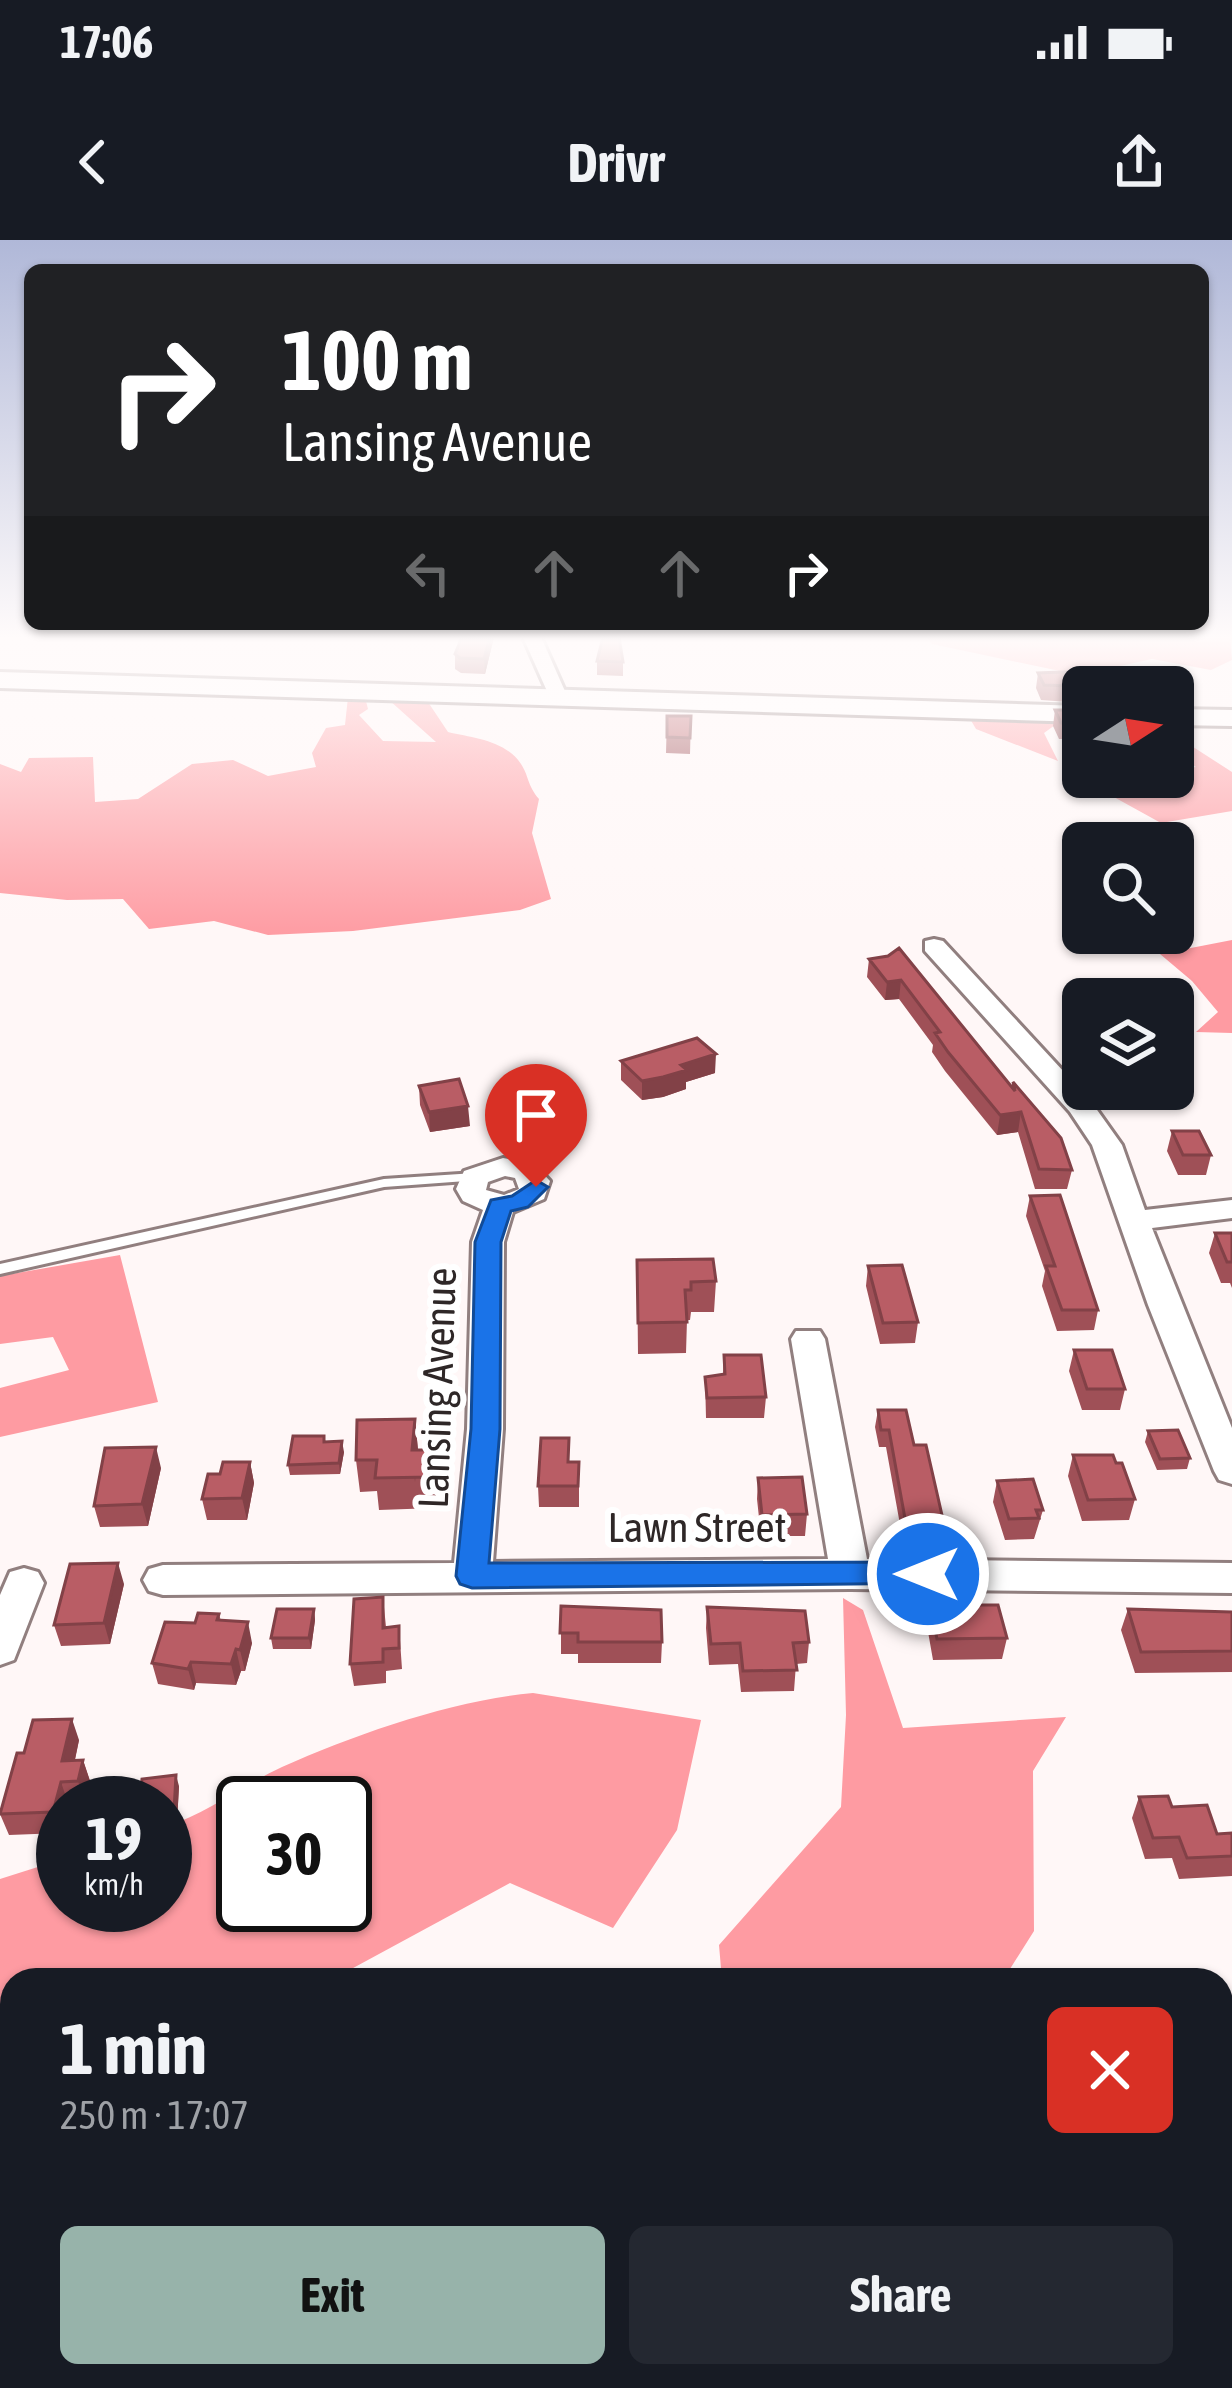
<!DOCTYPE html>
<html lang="en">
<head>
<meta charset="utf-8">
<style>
  body { margin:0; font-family:"Asap Condensed",sans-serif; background:#242831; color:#f1f3f6; height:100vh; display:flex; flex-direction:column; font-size:45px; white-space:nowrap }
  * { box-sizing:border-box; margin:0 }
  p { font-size:39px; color:#9ea1a6 }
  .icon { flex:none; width:66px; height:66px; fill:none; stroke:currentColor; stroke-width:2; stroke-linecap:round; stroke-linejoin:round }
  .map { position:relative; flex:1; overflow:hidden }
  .panel { position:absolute; left:0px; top:1728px; width:1233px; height:420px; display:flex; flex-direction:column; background:#171b24; border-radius:36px 36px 0 0; box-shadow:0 3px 9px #0004 }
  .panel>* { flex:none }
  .guide { position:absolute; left:24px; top:24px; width:1185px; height:366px; border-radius:18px; box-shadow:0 3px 9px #0004; background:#202124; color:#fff; overflow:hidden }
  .needle { width:78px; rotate:78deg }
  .controls { position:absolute; left:1062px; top:426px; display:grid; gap:24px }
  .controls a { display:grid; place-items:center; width:132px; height:132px; border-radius:18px; background:#171b24; box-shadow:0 3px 9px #0004; font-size:60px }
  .speed { position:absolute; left:36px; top:1536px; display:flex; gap:24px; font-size:60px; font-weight:700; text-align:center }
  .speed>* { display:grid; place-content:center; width:156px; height:156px; border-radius:50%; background:#171b24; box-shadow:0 3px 9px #0004; line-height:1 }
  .speed small { font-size:30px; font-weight:400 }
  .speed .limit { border:6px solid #111; border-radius:18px; background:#fff; color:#111 }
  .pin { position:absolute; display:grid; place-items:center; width:102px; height:102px; color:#fff; margin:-123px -51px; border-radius:50% 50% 50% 0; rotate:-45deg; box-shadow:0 0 12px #0007 }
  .pin .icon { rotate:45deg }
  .me { position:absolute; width:132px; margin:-66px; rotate:270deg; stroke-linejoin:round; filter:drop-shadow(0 0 9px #0008) }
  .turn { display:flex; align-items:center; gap:42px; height:252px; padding:0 60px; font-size:54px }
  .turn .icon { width:156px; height:156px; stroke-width:2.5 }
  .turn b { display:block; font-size:84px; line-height:102px }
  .lanes { display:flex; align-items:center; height:114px; padding:0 60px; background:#0003; justify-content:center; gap:60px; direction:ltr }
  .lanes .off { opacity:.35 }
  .round { display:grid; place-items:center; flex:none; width:126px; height:126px; border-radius:18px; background:#242831 }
  .headline { display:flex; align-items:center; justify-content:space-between; height:204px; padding:0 60px }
  h1 { font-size:72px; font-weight:700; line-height:90px }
  .primary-button { display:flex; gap:24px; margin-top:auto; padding:24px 60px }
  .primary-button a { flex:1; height:138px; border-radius:18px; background:#97b3aa; color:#111; font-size:48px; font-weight:700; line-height:138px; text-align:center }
  .primary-button a+a { background:#242831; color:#f1f3f6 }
  .status { display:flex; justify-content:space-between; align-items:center; height:84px; padding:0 60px; background:#171b24; direction:ltr }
  .status svg { height:33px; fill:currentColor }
  header { display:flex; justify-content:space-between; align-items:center; height:156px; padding:0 60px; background:#171b24; font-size:54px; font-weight:700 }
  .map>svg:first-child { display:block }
</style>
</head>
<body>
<div class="status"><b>17:06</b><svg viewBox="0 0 49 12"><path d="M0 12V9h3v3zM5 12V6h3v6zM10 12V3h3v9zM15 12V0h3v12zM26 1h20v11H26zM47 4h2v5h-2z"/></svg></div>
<header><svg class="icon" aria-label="back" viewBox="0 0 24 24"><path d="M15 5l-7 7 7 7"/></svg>Drivr<svg class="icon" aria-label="share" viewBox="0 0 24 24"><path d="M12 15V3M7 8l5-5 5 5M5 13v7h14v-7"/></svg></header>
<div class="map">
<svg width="1232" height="2148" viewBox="0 0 1232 2148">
  <rect width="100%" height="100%" fill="#fff7f7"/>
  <path fill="#fe9ba2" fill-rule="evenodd" d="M927 397H1230L1232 420 1211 430 1152 419 1079 435 932 404Z
    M348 457H365L368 469 359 475 383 501 436 502 389 460 426 459 448 492C473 498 505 500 521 524 529 536 527 545 539 559L532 593 551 659 520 670 353 691 268 695 214 681 149 689 123 659 67 660 0 653V524L21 532 29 518 93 517 95 562 138 559 192 524 233 520 268 536 316 527 312 513 326 488 345 485Z
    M969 477H1066L1044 493 1058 521 976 489Z
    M1173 494 1232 532V571L1161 583 1083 540 1173 537V530L1196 527 1173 511Z
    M1232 700V793L1196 792 1218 772 1192 741 1160 714Z
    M120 1015 158 1162 0 1197V1148L69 1130 53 1097 0 1104V1036Z
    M843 1358 863 1370 903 1488 1066 1477 1033 1531 1034 1691 1003 1740H722L719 1705 841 1567 846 1475Z
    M533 1453 701 1480 677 1590 613 1688 510 1643 331 1740H12V1831H0V1639L63 1619V1665H165V1587C208 1573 241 1546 282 1527 356 1494 453 1460 533 1453ZM345 1563V1665H243V1563Z"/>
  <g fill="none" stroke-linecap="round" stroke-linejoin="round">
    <g stroke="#917f7f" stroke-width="6">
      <path id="lane" d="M475 933 482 937 480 940 384 947 0 1034V1024L384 939Z"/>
    </g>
    <g stroke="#917f7f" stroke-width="6">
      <path id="street" d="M523 397H541L568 458 566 462 550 458Z
        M934 699 943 701 1090 860 1122 905 1145 970 1232 960V978L1152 988 1232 1188V1244L1219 1240 1214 1231 1148 1065 1092 905 1070 872 925 711V701Z
        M503 918 534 924 550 941 544 959 513 972 504 1002 503 1189 493 1322 828 1319 791 1099 796 1091H820L825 1099 867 1319 1232 1323V1353L850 1349 163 1355 149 1351 143 1340 149 1329 163 1325 454 1323 467 1189 472 1002 483 970 463 961 456 949 464 931ZM505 936 515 938 519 949 504 955 486 950 488 942Z
        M24 1328 38 1332 44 1343 14 1420 0 1425V1355L10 1332Z
        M1221 1998H1232V2052H1221Z
        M0 2002H12V2056H0Z
        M295 2136H353L352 2148H294Z
        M922 2136H980L982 2148H924Z"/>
    </g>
    <g stroke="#917f7f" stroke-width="6">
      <path id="secondary" d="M0 432 1083 466V482L0 448Z
        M1173 469 1232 470V486L1173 485Z"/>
    </g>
    <use href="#lane" fill="#fff" fill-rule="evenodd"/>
    <use href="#street" fill="#fff" fill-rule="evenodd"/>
    <use href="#secondary" fill="#fff" fill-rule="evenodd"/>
  </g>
  <path fill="#9f5057" d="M494 397 485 434 461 433 455 429V414Z
    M598 397H619L623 422V436L597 435V421L602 400Z
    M1038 433 1083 447V463L1041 460 1036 448Z
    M1055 470H1083V499H1059L1053 486Z
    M667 476H691L690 514 666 513Z
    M888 716 1012 848 1013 842 1072 930 1067 949H1035L1018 892 997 895 945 831 932 812 933 805 899 759 885 760 867 737 869 719Z
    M1069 755 1083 759V791L1066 773Z
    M621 821 715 833 686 842V849L663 857 642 860 621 840Z
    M419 846 470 886 430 892 420 865Z
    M1172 891 1211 915 1206 935H1178L1167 911Z
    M1030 956 1098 1070 1094 1090 1057 1091 1042 1046 1045 1031 1026 976Z
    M1215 993H1232V1048L1230 1043H1221L1209 1013Z
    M637 1020 716 1041 714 1072H691L690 1080H687L686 1113 638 1114Z
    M868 1026 918 1082 915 1103 880 1104 866 1046Z
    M1074 1110 1125 1149 1120 1170H1082L1069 1131Z
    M724 1115 766 1157 764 1178H706L705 1137 723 1134Z
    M878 1170 914 1205 944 1284 941 1301H903L886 1207H879L875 1187Z
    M415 1179 418 1210 437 1241 435 1268 379 1270 377 1251 360 1252 356 1220Z
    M1148 1191 1190 1218 1187 1229 1157 1230 1145 1202Z
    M325 1202 344 1212 340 1234 290 1235 288 1225Z
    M1073 1215 1135 1259 1129 1280 1082 1281 1068 1236Z
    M250 1222 254 1243 247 1280H207L202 1259 220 1234Z
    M570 1222H579V1267H539L538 1246Z
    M161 1228 148 1286 100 1287 94 1266Z
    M758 1238 807 1274 805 1296H761L757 1259Z
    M997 1241 1043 1270 1034 1299 1005 1300 993 1262Z
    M124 1344 110 1404 61 1406 54 1385Z
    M383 1357 386 1387 399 1386 402 1429 386 1431V1443L354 1446 350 1424Z
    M930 1365 1007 1398 1002 1419 933 1420 927 1386Z
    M561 1366 662 1402 661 1423H578V1414H561Z
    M707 1367 809 1402 807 1423 796 1424 794 1451 741 1452 738 1424 709 1425 706 1388Z
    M314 1369 315 1380 311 1409H273L271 1398Z
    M1128 1369 1232 1372V1432L1135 1433 1121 1390Z
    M219 1374 221 1381 252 1403 245 1431H241L236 1445 196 1443 194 1450 158 1444 152 1423 195 1383Z
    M79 1500 75 1520H83L90 1541 85 1562 63 1563 61 1593 9 1595 0 1574 24 1513Z
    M179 1546 177 1582 165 1583V1563Z
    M1139 1557 1172 1567 1217 1594 1232 1593V1636L1179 1639 1172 1618 1145 1619 1132 1578Z
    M1080 2136H1157L1159 2148H1081Z"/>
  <path fill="#824147" d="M490 397H494L485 434 484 419Z
    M901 740 899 759 885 760 887 742Z
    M716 814 715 833 686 842V849L663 857 642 860V841L681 825Z
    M468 866 470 886 430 892 429 872Z
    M1021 872 1018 892 997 895 1000 875Z
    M415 1179 418 1210 415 1242 412 1210Z
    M342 1201 344 1212 340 1234 339 1223Z
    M156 1207 161 1228 148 1286 142 1264Z
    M434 1210 437 1241 435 1268 432 1237Z
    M250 1222 254 1243 247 1280 242 1258Z
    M118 1323 124 1344 110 1404 104 1383Z
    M314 1369 315 1380 311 1409 309 1398Z
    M248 1382 252 1403 245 1431 240 1410Z
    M236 1409 241 1431 236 1445 231 1424Z
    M191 1422 196 1443 194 1450 188 1429Z
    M72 1479 79 1500 70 1542 62 1521Z
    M83 1520 90 1541 85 1562 78 1541Z
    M176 1535 179 1546 177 1582 174 1571Z
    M61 1542 68 1563H63L61 1593 53 1572Z
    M222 2136H231L230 2148H221Z"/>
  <path fill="#b95d65" stroke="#824147" stroke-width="3" d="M462 397H490L484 419 460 418 455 414Z
    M603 397H619L623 422 597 421Z
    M1087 431 1095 447 1044 445 1038 433Z
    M1055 470H1083V483H1061Z
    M667 476H691L690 498 667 497Z
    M899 708 1015 851 1013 842 1061 898 1072 930 1039 929 1021 872 1000 875 948 812 935 793 940 792 901 740 887 742 869 719 888 716Z
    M1095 751 1103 759H1083V768L1069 755Z
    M697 798 716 814 681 825 687 830 663 837 642 841 621 821Z
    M459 839 468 866 429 872 419 846Z
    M1172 891H1199L1211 915H1183Z
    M1060 955 1098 1070H1062L1046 1026H1055L1030 956Z
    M1215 993H1232V1022H1227Z
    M713 1019 716 1041 691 1042V1050H685L687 1082 638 1083 637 1020Z
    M902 1025 918 1082 883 1083 868 1026Z
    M1074 1110H1112L1125 1149H1087Z
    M724 1115H761L766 1157 707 1158 705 1137 725 1134Z
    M878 1170H906L914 1205H926L944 1284H906L889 1190H881Z
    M415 1179 412 1210H434L432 1237 375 1238 377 1220H356L357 1180Z
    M1178 1190 1190 1218 1160 1219 1148 1191Z
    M293 1196H324V1202L342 1201 339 1223 288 1225Z
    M541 1198H569L568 1222H579L578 1246H538Z
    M156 1207 142 1264 94 1266 105 1208Z
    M1073 1215H1113L1116 1223H1122L1135 1259 1088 1260Z
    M223 1222H250L242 1258 202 1259 208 1234H220Z
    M802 1237 807 1274 762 1275 758 1238Z
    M1033 1239 1043 1270H1036L1039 1278 1009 1279 997 1241Z
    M118 1323 104 1383 54 1385 70 1324Z
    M383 1357V1388L399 1386V1408L383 1409V1422L350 1424 354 1359Z
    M930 1365H998L1007 1398 937 1399Z
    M561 1366 661 1370 662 1402H578V1393H560Z
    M707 1367 805 1371 809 1402 793 1403 797 1430 743 1431 740 1403 711 1404Z
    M277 1369H314L309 1398H271Z
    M1128 1369 1232 1372V1411L1141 1412Z
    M198 1373 219 1374 217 1380 248 1382 240 1410 236 1409 231 1424 191 1422 188 1429 152 1423 165 1382 195 1383Z
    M72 1479 62 1521 83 1520 78 1541 61 1542 53 1572 0 1574 17 1513H24L33 1480Z
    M176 1535 174 1571 165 1572V1563H140L142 1539Z
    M1168 1556 1172 1567 1207 1565 1217 1594 1232 1593V1616L1187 1618 1179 1597 1153 1598 1139 1557Z
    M162 2136H222L221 2148H161Z
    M421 2136H511V2148H420Z
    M699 2136H845L847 2148H699Z
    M1096 2136H1157L1159 2148H1091V2145L1097 2146Z"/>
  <linearGradient id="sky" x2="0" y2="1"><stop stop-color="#b0b8d8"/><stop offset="0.57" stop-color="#fffbfb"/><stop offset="1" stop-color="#fffbfb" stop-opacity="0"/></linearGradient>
  <rect width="1232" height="698" fill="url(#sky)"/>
  <path fill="#1a73e8" stroke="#114b97" stroke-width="3" d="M536 940 548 947 528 967 511 971 501 1002 500 1189 489 1323 928 1322 940 1326 944 1334 940 1343 472 1348 460 1344 456 1336 471 1189 475 1002 491 960 512 956Z"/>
  <g text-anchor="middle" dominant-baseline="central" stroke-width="12" stroke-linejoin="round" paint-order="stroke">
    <g font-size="42" fill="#2e2727" stroke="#fff">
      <text transform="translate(437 1148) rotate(-88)">Lansing Avenue</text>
      <text x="697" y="1287">Lawn Street</text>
    </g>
  </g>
</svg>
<div class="controls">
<a><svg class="needle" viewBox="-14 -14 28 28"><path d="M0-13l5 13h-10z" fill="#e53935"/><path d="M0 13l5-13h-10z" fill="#9ea1a6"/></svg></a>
<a><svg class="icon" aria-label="search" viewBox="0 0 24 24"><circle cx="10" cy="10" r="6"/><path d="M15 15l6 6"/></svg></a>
<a><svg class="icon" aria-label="layers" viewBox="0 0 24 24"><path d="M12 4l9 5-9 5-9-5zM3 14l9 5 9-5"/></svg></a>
</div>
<div class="speed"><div>19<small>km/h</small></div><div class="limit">30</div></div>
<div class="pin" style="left:536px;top:947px;background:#d93025"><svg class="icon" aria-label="arrive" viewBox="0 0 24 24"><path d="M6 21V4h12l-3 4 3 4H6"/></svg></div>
<svg class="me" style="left:928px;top:1334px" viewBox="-20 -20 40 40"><circle r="17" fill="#1a73e8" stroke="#fff" stroke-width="3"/><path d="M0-11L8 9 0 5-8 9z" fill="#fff"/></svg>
<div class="guide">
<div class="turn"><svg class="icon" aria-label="right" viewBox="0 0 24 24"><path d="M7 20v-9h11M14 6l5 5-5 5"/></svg><div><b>100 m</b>Lansing Avenue</div></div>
<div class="lanes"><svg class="icon off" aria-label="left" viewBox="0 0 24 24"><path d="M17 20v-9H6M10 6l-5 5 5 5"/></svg><svg class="icon off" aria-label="ahead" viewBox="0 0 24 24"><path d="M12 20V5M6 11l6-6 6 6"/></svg><svg class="icon off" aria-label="ahead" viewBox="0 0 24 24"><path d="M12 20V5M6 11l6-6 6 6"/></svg><svg class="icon" aria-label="right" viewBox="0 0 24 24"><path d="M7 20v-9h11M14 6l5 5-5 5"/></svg></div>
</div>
<section class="panel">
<div class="headline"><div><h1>1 min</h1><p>250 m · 17:07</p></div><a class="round" style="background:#d93025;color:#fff"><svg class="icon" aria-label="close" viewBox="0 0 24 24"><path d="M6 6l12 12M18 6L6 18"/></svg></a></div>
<div class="primary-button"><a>Exit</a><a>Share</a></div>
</section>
</div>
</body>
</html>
